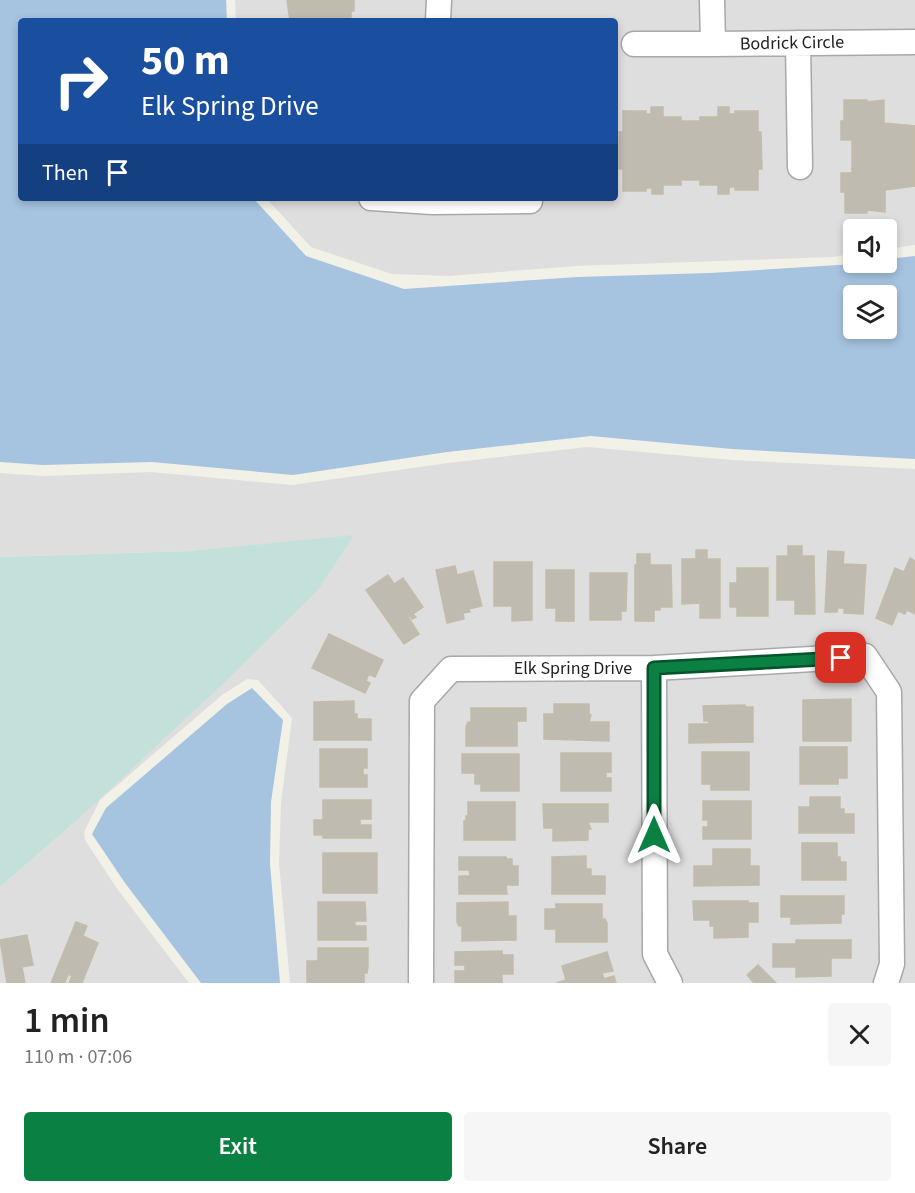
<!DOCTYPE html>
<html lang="en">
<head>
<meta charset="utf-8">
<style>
  body { margin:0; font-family:"Source Sans 3",sans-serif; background:#f6f6f6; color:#222; height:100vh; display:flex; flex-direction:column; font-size:22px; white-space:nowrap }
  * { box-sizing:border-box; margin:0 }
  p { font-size:20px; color:#767676 }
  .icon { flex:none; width:33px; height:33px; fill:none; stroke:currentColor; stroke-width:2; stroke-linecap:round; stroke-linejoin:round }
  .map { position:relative; height:983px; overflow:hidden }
  .panel { display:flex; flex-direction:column; background:#fff; flex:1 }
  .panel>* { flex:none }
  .top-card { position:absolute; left:18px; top:18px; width:600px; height:183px; border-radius:6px; box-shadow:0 3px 9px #0003; background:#1a4fa0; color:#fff; overflow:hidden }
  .controls { position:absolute; left:843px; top:219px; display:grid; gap:12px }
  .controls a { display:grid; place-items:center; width:54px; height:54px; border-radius:6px; background:#fff; box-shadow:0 3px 9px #0003; font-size:30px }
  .pin { position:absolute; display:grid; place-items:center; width:51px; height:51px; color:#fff; margin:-26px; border-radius:12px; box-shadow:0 3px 9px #0006 }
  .me { position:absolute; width:66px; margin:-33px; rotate:0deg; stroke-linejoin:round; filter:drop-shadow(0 0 4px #0008) }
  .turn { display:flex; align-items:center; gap:21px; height:126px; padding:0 24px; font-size:27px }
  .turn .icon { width:78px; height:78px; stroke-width:2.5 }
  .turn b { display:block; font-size:42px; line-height:51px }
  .then { display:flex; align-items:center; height:57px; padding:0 24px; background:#0003; gap:12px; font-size:22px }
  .round { display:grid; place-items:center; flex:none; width:63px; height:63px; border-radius:6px; background:#f6f6f6 }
  .overview { display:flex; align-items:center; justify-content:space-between; height:102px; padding:0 24px }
  h1 { font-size:36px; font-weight:600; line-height:45px }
  .action { display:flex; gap:12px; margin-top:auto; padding:12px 24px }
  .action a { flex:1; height:69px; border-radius:6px; background:#0b8043; color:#fff; font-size:24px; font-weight:600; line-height:69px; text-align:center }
  .action a+a { background:#f6f6f6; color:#222 }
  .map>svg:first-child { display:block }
</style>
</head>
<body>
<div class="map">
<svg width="915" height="983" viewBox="0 0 915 983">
  <rect width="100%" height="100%" fill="#f1f1e7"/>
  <path fill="#dfdede" d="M235 0H915V245L887 249 886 230H854L853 254 832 257 576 266 449 276 392 274 311 247 266 198H615V21H236Z
    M587 447 732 460 915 469V983H897L900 692 864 644 654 656H451L444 660 414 692 410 983H290L279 863 281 803 292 718 258 680 247 679 222 695 100 800 84 832 85 840 118 890 189 983H0V887L76 821 354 536 189 551 0 557V473L44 476 151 472 292 485 448 463Z
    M860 669 878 696 882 962 874 983H686L677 974 665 951V679Z
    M643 680 657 983H431L432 706 456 681Z"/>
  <path fill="#c3e0db" d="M354 535 318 590 227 680 76 821 0 887V557L189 551Z"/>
  <path fill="#a6c3e0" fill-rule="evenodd" d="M0 0H226L227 21H21V198H253L306 256 404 289 577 277 710 273 886 262 887 259 915 256V459L732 449 591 436 447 452 293 475 152 462 43 465 0 462ZM854 296H886V328H854Z
    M252 688 283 720 271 802 270 864 280 983H201L125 883 92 834 106 808 227 704Z"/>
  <path fill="#bfbbb0" stroke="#c4bca8" stroke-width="1.5" d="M287 0H354V11H351V21H290Z
    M844 100H867V102L884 100V123L915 126V186L885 190V212L867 210V213H845V192H841V173H852V140H841V121H844Z
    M651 107H663V117H681V121H700V117H718V107H729V114H735V111H758V132H761L762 169H758V190H735V187H729V194H718V185H700V180H681V185H663V194H652V188H646V191H623V169H619V132H623V111H646V114H651Z
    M788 546H802V556H814L815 614H795V600H777V556H788Z
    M696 550H707V559H720V618H700V603L682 604V559H696Z
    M828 551 844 552 843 564 866 565 863 614 844 613V608H838L837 612H825Z
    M637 554H650V565H671L672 607H660V610H654V621H635V565H637Z
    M910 558 915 561V614L907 610 905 614 898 611 892 625 876 618 895 568 904 572Z
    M494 562H532V620L512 621V606H494Z
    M455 566 457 575 473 571 482 606 469 609 470 612 463 613 464 619 447 623 436 570Z
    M737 568H768V616H737V607H730V583H737Z
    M546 570H574V621H556V608H546Z
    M590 573H627L626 611H621V620H590Z
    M388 575 394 584 403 578 423 607 413 614 416 617 412 619 410 616 408 617 419 634 404 644 366 590Z
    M329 634 383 660 375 677 369 674 366 681 370 683 365 693 312 668Z
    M851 699V741H803V700Z
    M354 701V714H357V719H371V740H314V702Z
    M554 704H589V715H591L589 722H609V741L544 739V714H554Z
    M745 705V707H753V742L689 743V724H709V721H704L703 706Z
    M471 708H526V721H517V746H466V727L468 722H471Z
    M800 747H847V778H838V784H800Z
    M320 749H367V768H363V775H367V787H320Z
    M702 752H749V790H711V784H702Z
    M561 753H611V772H606V778H611V791H561Z
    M462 754H519V791H481V784H475V773H462Z
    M810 797H840V809H844V814H854V833H799V807H810Z
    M323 800H371V819H360V825H371V838H323V835H314V820H323Z
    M703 801H751V839H703V827H708V820H703Z
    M468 802H515V840H464V821H466V816H468Z
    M543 804H608V822H588L591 829H588V840L553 841V828H544Z
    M802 843H837V857H840V862H846V880H802Z
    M713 849H750V866H759V885L694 886V866H713Z
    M323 853H377V893H323Z
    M586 856V869H591V876H605V894H552V857Z
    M459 857H506V859H512V866H518V885H506L507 894H459V876H470L469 870H459Z
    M781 896H844V914H841V923L791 924V917H781Z
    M693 901H748V903H758V922H748V937L714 938V926H710V920H694Z
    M318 902H365L366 921H355V926H366V940H318Z
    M508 902V916H516V940L462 941V926H459L457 922V903Z
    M556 904H602V919H605L607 923V942H556V929H545V909H556Z
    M76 922 87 926 83 936 98 943 82 983H69L72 976 68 974 65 983H51Z
    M27 935 33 965 22 967 25 983H7L0 940Z
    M796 940H851V958H831V976L796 977V967H773V944H796Z
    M318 948H368V967L367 973H364V983H307V961H318Z
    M502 951V955H513V974H502V983H455V971H465V965H455V952Z
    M607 952 613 971 602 973 604 979 614 976 616 983H556L566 980 562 966Z
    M758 965 776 983H754L747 975Z"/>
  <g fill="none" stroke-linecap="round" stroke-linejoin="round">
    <g stroke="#a8a8a8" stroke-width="27">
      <path id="minor" d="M712 0 713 44 915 42
        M438 21 439 0
        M798 43 800 167
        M634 44H713
        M371 198 432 202 530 201
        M654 668 655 954 670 983
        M421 983 422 701 451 669 654 668 865 656 889 692 892 964 886 983"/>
    </g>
    <use href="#minor" stroke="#fff" stroke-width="24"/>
  </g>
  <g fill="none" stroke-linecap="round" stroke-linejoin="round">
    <g stroke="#07532c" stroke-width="15">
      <path id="route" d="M654 835V668L841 658"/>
    </g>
    <use href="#route" stroke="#0b8043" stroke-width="10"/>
  </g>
  <g text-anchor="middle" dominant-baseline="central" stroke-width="4.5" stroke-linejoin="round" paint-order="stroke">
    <g font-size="18" fill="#212121" stroke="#fff">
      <text transform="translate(792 43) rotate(-1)">Bodrick Circle</text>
      <text x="573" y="668">Elk Spring Drive</text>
    </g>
  </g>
</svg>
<div class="controls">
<a><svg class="icon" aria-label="sound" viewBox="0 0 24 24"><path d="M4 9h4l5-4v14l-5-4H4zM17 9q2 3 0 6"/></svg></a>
<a><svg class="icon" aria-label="layers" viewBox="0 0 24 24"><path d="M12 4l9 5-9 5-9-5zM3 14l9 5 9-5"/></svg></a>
</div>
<div class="pin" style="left:841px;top:658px;background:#d93025"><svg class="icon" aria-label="arrive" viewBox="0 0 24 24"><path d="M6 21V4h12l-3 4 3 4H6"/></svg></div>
<svg class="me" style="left:654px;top:835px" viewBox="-20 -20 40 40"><path d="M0-17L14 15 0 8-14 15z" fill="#0b8043" stroke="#fff" stroke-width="4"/></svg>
<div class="top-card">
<div class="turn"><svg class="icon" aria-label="right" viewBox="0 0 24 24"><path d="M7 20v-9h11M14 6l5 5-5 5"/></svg><div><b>50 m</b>Elk Spring Drive</div></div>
<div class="then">Then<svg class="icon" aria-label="arrive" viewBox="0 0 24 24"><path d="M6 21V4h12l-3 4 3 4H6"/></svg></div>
</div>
</div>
<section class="panel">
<div class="overview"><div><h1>1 min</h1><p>110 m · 07:06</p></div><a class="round"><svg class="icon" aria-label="close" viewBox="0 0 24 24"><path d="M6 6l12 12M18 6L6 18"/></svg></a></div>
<div class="action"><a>Exit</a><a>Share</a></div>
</section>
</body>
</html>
